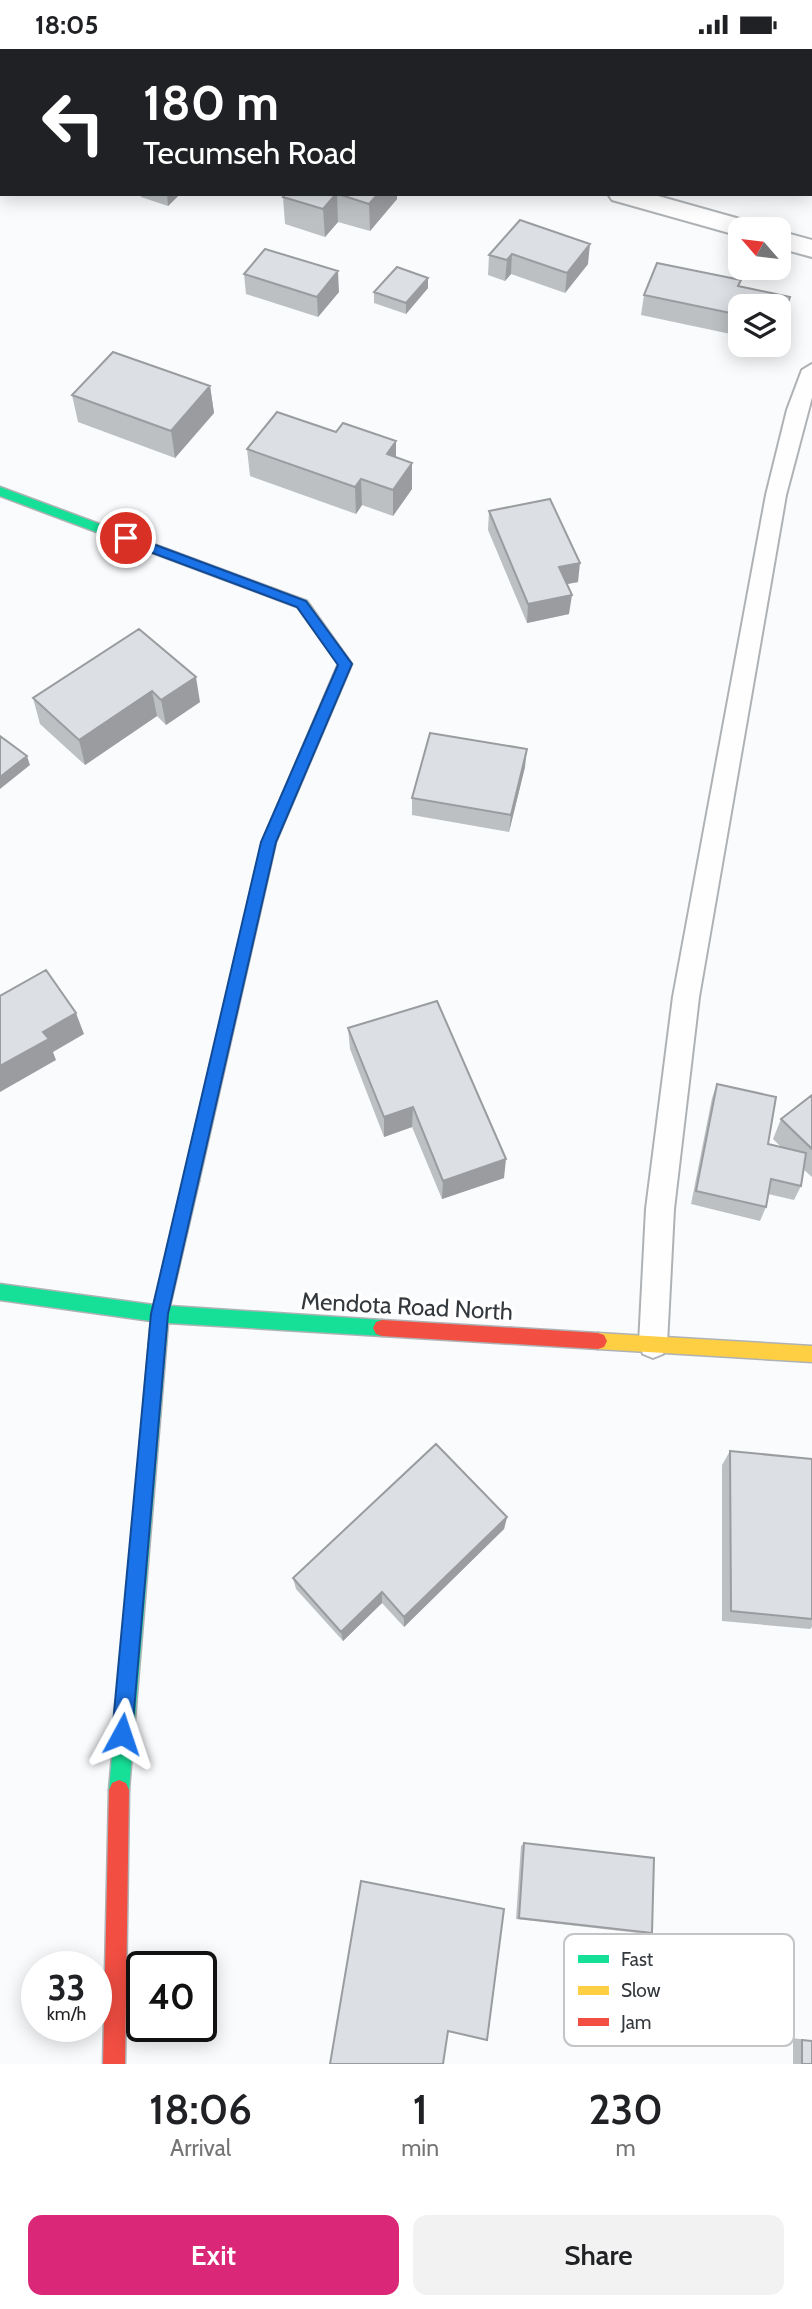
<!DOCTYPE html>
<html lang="en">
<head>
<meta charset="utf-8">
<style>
  body { margin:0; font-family:Cabin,sans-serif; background:#f2f2f2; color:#202124; height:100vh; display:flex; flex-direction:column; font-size:26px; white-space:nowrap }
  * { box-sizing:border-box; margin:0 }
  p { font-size:23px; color:#757577 }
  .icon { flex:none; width:38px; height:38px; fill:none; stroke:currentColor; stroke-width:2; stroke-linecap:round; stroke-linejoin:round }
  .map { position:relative; height:2015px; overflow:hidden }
  .panel { display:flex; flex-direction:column; background:#fff; flex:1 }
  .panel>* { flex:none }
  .top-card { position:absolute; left:0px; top:0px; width:812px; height:147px; box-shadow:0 4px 18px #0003; background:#202124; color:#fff; overflow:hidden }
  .needle { width:46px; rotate:298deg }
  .fabs { position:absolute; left:728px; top:168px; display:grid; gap:14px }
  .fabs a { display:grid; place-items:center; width:63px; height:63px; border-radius:14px; background:#fff; box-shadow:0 4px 18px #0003; font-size:35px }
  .speed { position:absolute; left:21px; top:1902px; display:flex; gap:14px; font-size:35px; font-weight:700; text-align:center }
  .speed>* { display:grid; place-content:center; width:91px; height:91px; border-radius:50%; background:#fff; box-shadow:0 4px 18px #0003; line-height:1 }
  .speed small { font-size:18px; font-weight:400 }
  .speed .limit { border:4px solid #111; border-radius:10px; background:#fff; color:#111 }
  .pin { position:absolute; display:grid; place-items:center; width:60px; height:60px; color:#fff; margin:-30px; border:4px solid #fff; border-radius:50%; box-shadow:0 2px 7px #0007 }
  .me { position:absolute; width:77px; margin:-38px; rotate:5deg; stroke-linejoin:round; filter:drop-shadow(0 0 5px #0008) }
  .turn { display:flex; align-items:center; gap:24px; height:147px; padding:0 28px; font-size:32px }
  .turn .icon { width:91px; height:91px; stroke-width:2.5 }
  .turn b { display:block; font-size:49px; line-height:60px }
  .eta { display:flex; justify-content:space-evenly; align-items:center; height:119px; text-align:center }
  .eta b { font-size:42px; font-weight:600; line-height:49px }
  .cta { display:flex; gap:14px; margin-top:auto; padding:14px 28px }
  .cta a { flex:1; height:80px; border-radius:14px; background:#db2777; color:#fff; font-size:28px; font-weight:600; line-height:80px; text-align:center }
  .cta a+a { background:#f2f2f2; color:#202124 }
  .status { display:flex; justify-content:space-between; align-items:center; height:49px; padding:0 35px; background:#fff; direction:ltr }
  .status svg { height:19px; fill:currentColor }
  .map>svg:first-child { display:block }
</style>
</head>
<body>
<div class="status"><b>18:05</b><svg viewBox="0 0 49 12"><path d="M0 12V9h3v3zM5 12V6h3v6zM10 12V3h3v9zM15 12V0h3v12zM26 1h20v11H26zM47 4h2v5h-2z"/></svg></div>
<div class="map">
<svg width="812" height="2015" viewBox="0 0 812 2015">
  <rect width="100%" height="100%" fill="#f9fbfd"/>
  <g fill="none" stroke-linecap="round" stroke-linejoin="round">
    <g stroke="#afb2b5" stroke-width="4">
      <path id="lane" d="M812 315V348L786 446 699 948 674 1160 667 1295 663 1305 653 1309 643 1305 639 1295 646 1160 673 948 766 446 787 361 802 321Z"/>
    </g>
    <g stroke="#afb2b5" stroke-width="4">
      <path id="street" d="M102 0H131L132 2H103Z
        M608 145H651L754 174 757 180H740V187L612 151Z
        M779 182 812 191V208L779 199Z"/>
    </g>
    <g stroke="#afb2b5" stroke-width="3">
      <path id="fast" d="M0 438 307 552 312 559 305 564 297 558 0 447Z
        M191 1125 197 1127 199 1132 170 1257 382 1271 388 1273 391 1279 388 1285 382 1287 168 1274 129 1741 126 1748 119 1751 112 1748 109 1741 151 1272 0 1251V1235L154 1256 183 1132 185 1127Z"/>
    </g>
    <g stroke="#afb2b5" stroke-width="3">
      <path id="slow" d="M305 554 310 556 352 615 276 793 199 1132 197 1137 191 1139 185 1137 183 1132 262 793 338 615 298 559Z
        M598 1284 812 1297V1313L598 1300 592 1298 589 1292 592 1286Z"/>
    </g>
    <g stroke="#afb2b5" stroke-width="3">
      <path id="jam" d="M382 1271 598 1284 604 1286 607 1292 604 1298 598 1300 382 1287 376 1285 373 1279 376 1273Z
        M119 1731 126 1734 129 1741 125 2015H103L109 1741 112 1734Z"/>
    </g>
    <use href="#lane" fill="#fefeff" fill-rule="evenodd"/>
    <use href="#street" fill="#fefeff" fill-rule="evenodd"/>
    <use href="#fast" fill="#16e098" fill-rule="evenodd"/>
    <use href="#slow" fill="#ffcf43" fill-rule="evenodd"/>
    <use href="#jam" fill="#f24e42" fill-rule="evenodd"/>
  </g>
  <path fill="#bdc0c3" d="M393 0H517L516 2H393Z
    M810 83H812V138H810Z
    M140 145H180L168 157 141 148Z
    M286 145H397V150L370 182 338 173 325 188 285 175 283 148Z
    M520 171 588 215 565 244 511 225 505 232 488 226 489 206Z
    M244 225 339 243 318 268 246 245Z
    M739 238 790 248 785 268 779 286V257H740V287L641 266 644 246Z
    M428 239 406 265 374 254V243Z
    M210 337 214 364 175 409 78 373 72 346Z
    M336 383 396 392V408L412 440 393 467 362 456 356 465 250 427 247 400Z
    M489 462 578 533 567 535 569 565 527 574 488 481Z
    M139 580 200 653 166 676 157 667 85 716 40 675 33 649Z
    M525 718 509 783 412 766V749Z
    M348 979 504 1129 442 1150 412 1078 384 1088 350 1000Z
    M717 1035 768 1095 781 1098 773 1090 781 1070 812 1046V1128L803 1120 801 1137 794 1151 768 1145 766 1158 760 1172 691 1155 712 1049Z
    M730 1402 812 1410V1578L810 1580 722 1572V1416Z
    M507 1468 504 1480 404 1578 382 1554 343 1592 296 1540 293 1529Z
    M524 1794 652 1884 647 1885 516 1870 521 1797Z
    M793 1989 812 1992V2015H793Z"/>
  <path fill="#9a9c9f" d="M421 0H434L433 2H421Z
    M494 0H517L516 2H490Z
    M167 145H180L168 157Z
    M337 145 338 173 325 188 323 160Z
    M378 145H397V150L370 182 369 155Z
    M590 195 588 215 565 244 567 224Z
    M512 205 511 225 505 232 507 211Z
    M338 222 339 243 318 268 317 248Z
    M428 229V239L406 265V254Z
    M790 248 785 268 779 286 780 275Z
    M210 337 214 364 175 409 171 382Z
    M396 392V419L387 405Z
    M412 414V440L393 467V441Z
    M361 430 362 456 356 465 355 438Z
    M580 514 578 533 557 537 559 518Z
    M572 546 569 565 527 574 528 555Z
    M196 628 200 653 166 676 161 651Z
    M152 642 157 667 85 716 79 691Z
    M527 700 525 718 509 783 511 766Z
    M27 707 30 716 0 740V728Z
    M76 964 84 985 53 1003 56 1011 0 1043V1017L43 983Z
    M413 1058 412 1078 384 1088V1068Z
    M506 1110 504 1129 442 1150 443 1132Z
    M507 1468 504 1480 404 1578V1568Z
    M382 1543V1554L343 1592 341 1583Z"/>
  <path fill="#dcdfe3" stroke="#9a9c9f" stroke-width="2" d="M441 0H494L490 2H444Z
    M810 83H812V117L810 116Z
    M286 145H336L323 160 283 148Z
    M338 145H378L369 155Z
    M520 171 590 195 567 224 512 205 507 211 489 206Z
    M265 200 338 222 317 248 244 225Z
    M657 214 741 231 738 237 790 248 780 275 779 274V257H740V266L644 246Z
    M397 218 428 229 406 254 374 243Z
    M113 303 210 337 171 382 72 346Z
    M277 363 336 383 343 374 396 392 387 405 412 414 393 441 361 430 355 438 247 400Z
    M550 450 580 514 559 518 572 546 528 555 489 462Z
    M139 580 196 628 161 651 152 642 79 691 33 649Z
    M430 684 527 700 511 766 412 749Z
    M0 687 27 707 0 728Z
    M46 921 76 964 43 983 49 990 0 1017V947Z
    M437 952 506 1110 443 1132 413 1058 384 1068 348 979Z
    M717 1035 776 1048 768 1095 806 1104 801 1137 771 1130 766 1158 696 1142Z
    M812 1046V1100L781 1070Z
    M436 1395 507 1468 404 1568 382 1543 341 1583 293 1529Z
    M730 1402 812 1410V1570L731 1562Z
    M524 1794 654 1809 652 1884 519 1869Z
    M361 1832 504 1860 487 1991 448 1982 443 2015H330Z
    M802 1991 812 1992V2015H802Z"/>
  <path fill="#1a73e8" stroke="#114b97" stroke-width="2" d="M126 485 306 552 352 615 276 793 168 1265 132 1685 129 1692 122 1695 115 1692 112 1685 151 1265 261 793 338 616 297 558 121 492V486Z"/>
  <g text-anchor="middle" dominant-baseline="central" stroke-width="7" stroke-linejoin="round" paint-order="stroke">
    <g font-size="24" fill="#34393e" stroke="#fff">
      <text transform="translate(407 1257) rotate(3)">Mendota Road North</text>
    </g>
  </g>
  <rect x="564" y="1885" width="230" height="112" rx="10" fill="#fff" stroke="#c2c4c5" stroke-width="2"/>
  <rect x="578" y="1906" width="31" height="8" fill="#16e098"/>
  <rect x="578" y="1937" width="31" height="9" fill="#ffcf43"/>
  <rect x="578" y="1969" width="31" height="8" fill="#f24e42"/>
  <g font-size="19" fill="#34393e">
    <text x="621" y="1917">Fast</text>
    <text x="621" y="1948">Slow</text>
    <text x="621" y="1980">Jam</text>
  </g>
</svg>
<div class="fabs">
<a><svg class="needle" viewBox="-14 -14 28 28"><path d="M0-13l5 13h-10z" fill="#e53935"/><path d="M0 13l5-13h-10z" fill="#757577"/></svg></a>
<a><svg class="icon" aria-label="layers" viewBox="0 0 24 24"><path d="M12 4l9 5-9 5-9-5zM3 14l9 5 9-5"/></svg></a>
</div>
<div class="speed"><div>33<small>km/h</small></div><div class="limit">40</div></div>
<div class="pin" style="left:126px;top:489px;background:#d93025"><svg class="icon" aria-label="arrive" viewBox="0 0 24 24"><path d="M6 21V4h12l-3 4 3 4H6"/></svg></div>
<svg class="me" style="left:122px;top:1685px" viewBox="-20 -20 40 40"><path d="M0-17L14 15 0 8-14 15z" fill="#1a73e8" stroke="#fff" stroke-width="4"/></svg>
<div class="top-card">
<div class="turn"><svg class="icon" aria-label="left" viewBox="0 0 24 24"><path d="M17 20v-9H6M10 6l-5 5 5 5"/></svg><div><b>180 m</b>Tecumseh Road</div></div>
</div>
</div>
<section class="panel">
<div class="eta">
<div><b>18:06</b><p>Arrival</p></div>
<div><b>1</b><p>min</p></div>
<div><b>230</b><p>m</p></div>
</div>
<div class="cta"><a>Exit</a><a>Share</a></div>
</section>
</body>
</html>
